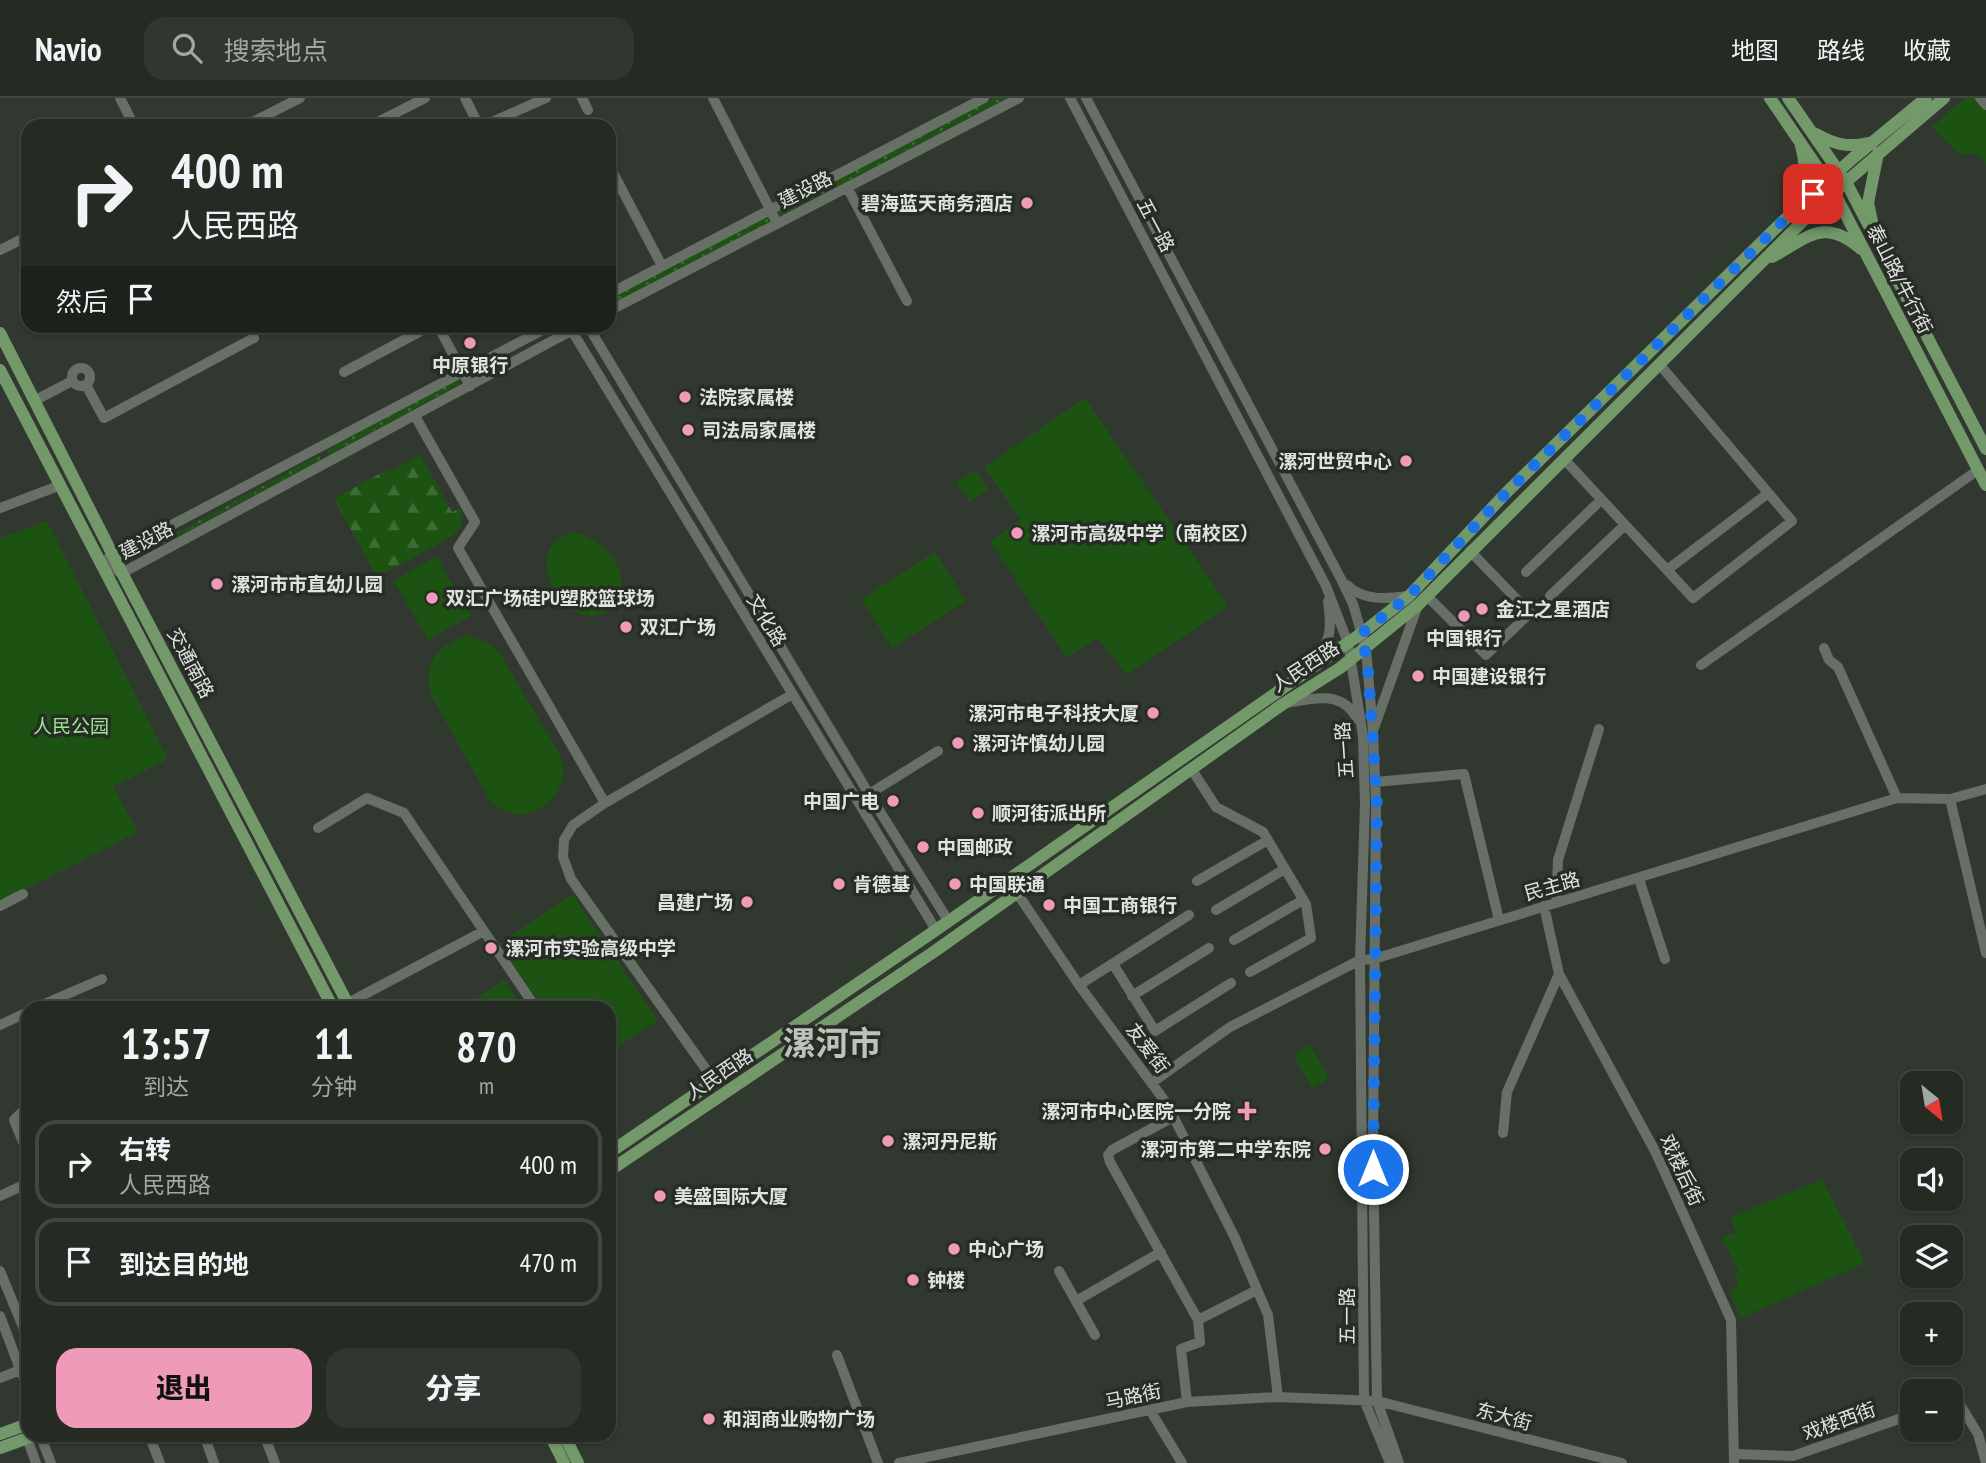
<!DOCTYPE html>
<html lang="zh">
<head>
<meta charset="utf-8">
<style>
  body { margin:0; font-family:"PT Sans Narrow","Noto Sans SC",sans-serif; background:#313630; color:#f1f3f6; height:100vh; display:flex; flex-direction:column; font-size:26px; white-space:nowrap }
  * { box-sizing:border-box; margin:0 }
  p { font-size:23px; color:#a3a7a6 }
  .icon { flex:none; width:38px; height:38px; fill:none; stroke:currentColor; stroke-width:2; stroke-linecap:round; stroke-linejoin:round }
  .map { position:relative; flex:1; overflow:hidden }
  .sheet { position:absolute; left:21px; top:903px; width:595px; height:441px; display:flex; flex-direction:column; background:#252a23; border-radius:21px; box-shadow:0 2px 5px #0004,0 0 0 2px #424641 }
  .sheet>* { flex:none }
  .top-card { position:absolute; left:21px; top:21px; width:595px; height:214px; border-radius:21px; box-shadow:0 2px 5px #0004,0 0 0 2px #424641; background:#252a23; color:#f1f3f6; overflow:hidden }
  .needle { width:46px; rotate:150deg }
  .fabs { position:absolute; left:1900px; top:973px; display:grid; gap:14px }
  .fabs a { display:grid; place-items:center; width:63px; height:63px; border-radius:14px; background:#252a23; box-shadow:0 2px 5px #0004,0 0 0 2px #424641; font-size:35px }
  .pin { position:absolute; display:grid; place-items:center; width:60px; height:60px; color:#fff; margin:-30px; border-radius:14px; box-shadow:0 4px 10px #0006 }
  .me { position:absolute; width:77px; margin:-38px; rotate:0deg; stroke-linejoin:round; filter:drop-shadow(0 0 5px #0008) }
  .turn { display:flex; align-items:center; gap:24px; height:147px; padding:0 35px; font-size:32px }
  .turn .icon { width:91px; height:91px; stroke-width:2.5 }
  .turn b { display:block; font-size:49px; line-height:60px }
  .then { display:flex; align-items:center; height:66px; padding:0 35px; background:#0003; gap:14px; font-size:26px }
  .eta { display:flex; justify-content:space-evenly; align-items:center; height:119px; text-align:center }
  .eta b { font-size:42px; font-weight:800; line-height:49px }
  .button { display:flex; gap:14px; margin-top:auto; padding:14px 35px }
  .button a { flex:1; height:80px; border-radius:21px; background:#ef9ab8; color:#111; font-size:28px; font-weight:800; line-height:80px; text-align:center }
  .button a+a { background:#313630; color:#f1f3f6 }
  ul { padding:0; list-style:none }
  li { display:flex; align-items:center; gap:21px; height:88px; margin:0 14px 10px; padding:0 21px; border:4px solid #424641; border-radius:21px }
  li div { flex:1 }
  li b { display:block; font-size:26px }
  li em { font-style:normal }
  header { display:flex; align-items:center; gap:42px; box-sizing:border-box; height:98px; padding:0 35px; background:#252a23; border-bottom:2px solid #424641 }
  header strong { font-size:33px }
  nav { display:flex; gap:38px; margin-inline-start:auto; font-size:24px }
  .search { width:490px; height:63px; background:#313630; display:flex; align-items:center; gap:18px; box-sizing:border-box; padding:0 24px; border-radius:21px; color:#a3a7a6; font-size:26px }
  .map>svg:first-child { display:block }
</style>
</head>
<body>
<header>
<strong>Navio</strong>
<div class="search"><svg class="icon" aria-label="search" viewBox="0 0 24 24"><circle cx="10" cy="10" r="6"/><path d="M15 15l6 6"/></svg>搜索地点</div>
<nav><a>地图</a><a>路线</a><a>收藏</a></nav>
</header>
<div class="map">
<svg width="1986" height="1365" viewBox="0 0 1986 1365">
  <defs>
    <pattern id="grass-dots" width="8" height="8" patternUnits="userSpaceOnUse" patternTransform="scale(1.75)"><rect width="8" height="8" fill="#1d5312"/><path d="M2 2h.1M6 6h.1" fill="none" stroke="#3d6c34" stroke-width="1.8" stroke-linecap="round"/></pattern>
    <pattern id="forest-firs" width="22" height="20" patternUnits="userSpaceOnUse" patternTransform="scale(1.75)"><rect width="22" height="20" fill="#1d5312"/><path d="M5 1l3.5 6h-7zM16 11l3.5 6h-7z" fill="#3d6c34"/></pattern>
  </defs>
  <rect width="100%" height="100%" fill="#31382f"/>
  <path fill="url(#grass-dots)" d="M994 0H1007L780 118 777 112Z
    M768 116 772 122 615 205 612 199Z
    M458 281 460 286 329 357 327 352Z
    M319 357 321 361 159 448H153Z"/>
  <path fill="url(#forest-firs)" d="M420 357 452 414 460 410C466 423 460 433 449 440L377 479 334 401 388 371 390 374Z"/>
  <path fill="#1d5312" d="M1965 0H1986V66L1976 55 1958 56 1932 29Z
    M1085 300 1228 508 1127 577 1098 540 1067 560 990 443 1021 422 984 369Z
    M976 372 988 391 969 404 956 384Z
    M47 423 168 661 113 689 138 734 0 804V440Z
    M571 434C600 438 629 467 620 498 617 507 613 510 606 514 572 534 530 472 553 446 557 441 566 437 571 434Z
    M935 454 966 503 892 550 861 501Z
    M436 458 471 518 428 542 394 483Z
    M468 538 487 544 500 555C514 580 529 605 544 630 550 640 559 652 562 663 568 686 553 706 533 714 516 721 501 713 489 701L431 597C423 563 437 548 468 538Z
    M572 796 658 922 609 955V910H543L499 846Z
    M504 882 523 910H462Z
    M1310 947 1329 980 1312 990 1293 957Z
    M1822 1081 1865 1165 1741 1220 1729 1194 1738 1187 1734 1178 1739 1174 1722 1140 1737 1134 1730 1120Z"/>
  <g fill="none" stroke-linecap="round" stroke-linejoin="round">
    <path stroke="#686f66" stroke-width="10" d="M120 0 134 28
      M465 0 479 28
      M582 0 588 12
      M713 0 777 125
      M1070 0 1326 488 1348 545 1363 638 1365 706 1360 862 1364 1302 1390 1365
      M1086 0 1341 481 1353 506 1366 551 1373 634 1376 705 1373 1048 1377 1303 1399 1365
      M1980 0 1986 7
      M245 28 300 0
      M370 28 425 0
      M483 28 546 0
      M609 67 662 168
      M847 89 907 203
      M0 152 28 138
      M609 196 984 0
      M609 213 1019 0
      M438 228 470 288
      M572 228V233L936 832
      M588 228 869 696 949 824
      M72 279a9 9 0 1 1 18 0a9 9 0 1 1-18 0Z
      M344 274 430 228
      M86 287 104 320 254 240
      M34 303 72 283
      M415 318 475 424 458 450 605 705
      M1564 361 1693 500 1792 423 1660 267
      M0 410 61 387
      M107 461 550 228
      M101 465 122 475 578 229
      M1667 472 1767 396
      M1526 474 1601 402
      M1347 487C1363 503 1387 501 1408 498
      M1427 498 1486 557 1530 515 1470 453
      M1550 498 1625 427
      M1824 550 1829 562 1838 569 1897 700
      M1308 567C1332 546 1332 533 1328 503
      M1701 567 1978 372
      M1287 605C1313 600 1343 592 1357 621
      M1374 630 1418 507
      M1192 672 1216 709 1263 734 1306 806 1311 840 1250 874
      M1375 684 1464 676 1499 822
      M869 696 938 653
      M1950 701 1986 855
      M318 730 367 700 404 715 536 910
      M1639 781 1665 861
      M1197 783 1268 742
      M1017 795 1079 887 1167 1006 1235 1140 1268 1217 1278 1299
      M1556 805 1558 762 1599 631
      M0 808 23 796
      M1544 808 1559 876 1655 1053 1731 1222 1734 1365
      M1216 812 1285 771
      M1234 842 1303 802
      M1113 866 1155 933 1231 885
      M1079 887 1189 817
      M1132 898 1209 850
      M348 905 484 833
      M35 910 102 881
      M0 927 28 914
      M715 984 571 781 563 759 564 742 573 727 605 705 791 597
      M1153 984 1230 929 1360 862 1374 861 1897 700 1950 701 1986 691
      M28 1008 14 1022 28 1056
      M1173 1019 1112 1052 1108 1057 1110 1064 1198 1222 1257 1192
      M1503 1035 1507 994 1559 876
      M0 1098 28 1085
      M0 1173 28 1241
      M1059 1173 1095 1237
      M1076 1203 1161 1154
      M0 1218 28 1292
      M837 1257 878 1365
      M0 1280 20 1272
      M1951 1302 1956 1300 1978 1336 1986 1365
      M1187 1304 1181 1251 1200 1244 1198 1222
      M1150 1312 1182 1365
      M40 1337 51 1365
      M149 1337 160 1365
      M204 1337 214 1365
      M264 1337 275 1365
      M27 1340 36 1365
      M1734 1356 1793 1358 1913 1316
      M899 1365 1187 1304 1278 1299 1377 1303 1622 1365"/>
    <path stroke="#73996b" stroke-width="12" d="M1770 0 1834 94 1986 387
      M1788 0 1846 84 1986 351
      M1816 36C1834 46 1847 50 1868 45
      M1793 107C1806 88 1807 70 1801 48
      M1872 123 1868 105 1878 55
      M1772 159C1809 139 1824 119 1861 151
      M0 235 122 475 350 910
      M0 272 333 910
      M609 1055 936 832 1362 535 1409 498 1506 395 1782 124 1852 61 1926 0
      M609 1073 935 853 1283 606 1340 570 1418 507 1819 107 1944 0
      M0 1336 28 1326
      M550 1337 564 1365
      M564 1337 578 1365
      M0 1350 36 1337"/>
  </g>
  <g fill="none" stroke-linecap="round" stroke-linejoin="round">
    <path stroke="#1a73e8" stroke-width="12" stroke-dasharray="0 21.6" d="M1373 1071 1377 705 1368 571 1362 535 1409 498 1506 395 1782 124 1813 96"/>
  </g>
  <g fill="#ef9ab8" stroke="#272d26" stroke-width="2.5">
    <circle cx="1027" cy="105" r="7"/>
    <circle cx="470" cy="245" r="7"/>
    <circle cx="685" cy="299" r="7"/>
    <circle cx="688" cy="332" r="7"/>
    <circle cx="1406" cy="363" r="7"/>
    <circle cx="1017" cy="435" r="7"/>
    <circle cx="217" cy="486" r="7"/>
    <circle cx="432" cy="500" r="7"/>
    <circle cx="1482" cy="511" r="7"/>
    <circle cx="1464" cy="518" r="7"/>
    <circle cx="626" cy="529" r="7"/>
    <circle cx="1418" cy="578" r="7"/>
    <circle cx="1153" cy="615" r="7"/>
    <circle cx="958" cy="645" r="7"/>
    <circle cx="893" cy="703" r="7"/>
    <circle cx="978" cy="715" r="7"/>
    <circle cx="923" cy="749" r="7"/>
    <circle cx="839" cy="786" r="7"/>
    <circle cx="955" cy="786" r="7"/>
    <circle cx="747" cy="804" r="7"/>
    <circle cx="1049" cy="807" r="7"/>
    <circle cx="491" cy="850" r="7"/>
    <path d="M1243.5 1002.5h7v7h7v7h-7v7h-7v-7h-7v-7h7z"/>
    <circle cx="888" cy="1043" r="7"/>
    <circle cx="1325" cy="1051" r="7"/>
    <circle cx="660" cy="1098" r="7"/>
    <circle cx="954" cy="1151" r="7"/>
    <circle cx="913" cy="1182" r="7"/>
    <circle cx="709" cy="1321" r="7"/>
  </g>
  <g text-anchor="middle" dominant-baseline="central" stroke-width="7" stroke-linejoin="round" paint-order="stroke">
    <g font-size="19" fill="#dfe4de" stroke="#272d26">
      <text transform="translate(805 91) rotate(-27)">建设路</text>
      <text transform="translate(1156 127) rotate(62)">五一路</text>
      <text transform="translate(1900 181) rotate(63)">泰山路/牛行街</text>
      <text transform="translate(146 442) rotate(-28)">建设路</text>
      <text transform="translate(767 522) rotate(59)">文化路</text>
      <text transform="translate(191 565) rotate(62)">交通南路</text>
      <text transform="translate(1305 568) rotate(-33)">人民西路</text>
      <text transform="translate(1344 652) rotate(-94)">五一路</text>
      <text transform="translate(1552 788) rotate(-16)">民主路</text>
      <text transform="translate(1148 950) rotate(53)">友爱街</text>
      <text transform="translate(719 976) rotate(-34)">人民西路</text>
      <text transform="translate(1682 1072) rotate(65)">戏楼后街</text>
      <text transform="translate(1347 1218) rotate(-90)">五一路</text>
      <text transform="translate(1133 1298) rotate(-12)">马路街</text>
      <text transform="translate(1504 1318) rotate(15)">东大街</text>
      <text transform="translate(1839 1323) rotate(-20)">戏楼西街</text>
    </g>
    <g font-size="19" font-weight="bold" fill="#dfe4de" stroke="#272d26" text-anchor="start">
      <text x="1013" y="105" text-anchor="end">碧海蓝天商务酒店</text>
      <text x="470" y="267" text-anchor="middle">中原银行</text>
      <text x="699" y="299">法院家属楼</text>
      <text x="702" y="332">司法局家属楼</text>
      <text x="1392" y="363" text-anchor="end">漯河世贸中心</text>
      <text x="1031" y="435">漯河市高级中学（南校区）</text>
      <text x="231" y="486">漯河市市直幼儿园</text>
      <text x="446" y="500">双汇广场硅PU塑胶篮球场</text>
      <text x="1496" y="511">金江之星酒店</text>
      <text x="640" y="529">双汇广场</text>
      <text x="1464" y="540" text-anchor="middle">中国银行</text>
      <text x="1432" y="578">中国建设银行</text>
      <text x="1139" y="615" text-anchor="end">漯河市电子科技大厦</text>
      <text x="972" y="645">漯河许慎幼儿园</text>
      <text x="879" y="703" text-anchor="end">中国广电</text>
      <text x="992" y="715">顺河街派出所</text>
      <text x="937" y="749">中国邮政</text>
      <text x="853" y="786">肯德基</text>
      <text x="969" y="786">中国联通</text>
      <text x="733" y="804" text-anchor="end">昌建广场</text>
      <text x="1063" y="807">中国工商银行</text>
      <text x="505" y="850">漯河市实验高级中学</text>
      <text x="1231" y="1013" text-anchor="end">漯河市中心医院一分院</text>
      <text x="902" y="1043">漯河丹尼斯</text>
      <text x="1311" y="1051" text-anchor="end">漯河市第二中学东院</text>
      <text x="674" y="1098">美盛国际大厦</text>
      <text x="968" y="1151">中心广场</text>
      <text x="927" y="1182">钟楼</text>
      <text x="723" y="1321">和润商业购物广场</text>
    </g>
    <g font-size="19" fill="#99ea8b" stroke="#272d26">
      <text x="71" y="628">人民公园</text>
    </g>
    <g font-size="33" font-weight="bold" fill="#bcc4ba" stroke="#272d26">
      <text x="832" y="944">漯河市</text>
    </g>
  </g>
</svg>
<div class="fabs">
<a><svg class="needle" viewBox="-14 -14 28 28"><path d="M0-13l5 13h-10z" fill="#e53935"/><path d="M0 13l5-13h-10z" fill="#a3a7a6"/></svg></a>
<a><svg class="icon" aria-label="sound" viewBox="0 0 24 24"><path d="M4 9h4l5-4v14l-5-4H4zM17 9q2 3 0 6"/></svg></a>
<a><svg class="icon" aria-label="layers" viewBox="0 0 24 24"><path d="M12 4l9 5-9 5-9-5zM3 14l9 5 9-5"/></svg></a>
<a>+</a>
<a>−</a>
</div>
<div class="pin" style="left:1813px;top:96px;background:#d93025"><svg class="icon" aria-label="arrive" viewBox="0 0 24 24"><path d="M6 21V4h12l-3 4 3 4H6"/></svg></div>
<svg class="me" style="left:1373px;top:1071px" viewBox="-20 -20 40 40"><circle r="17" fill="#1a73e8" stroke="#fff" stroke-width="3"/><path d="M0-11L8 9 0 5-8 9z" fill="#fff"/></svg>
<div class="top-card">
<div class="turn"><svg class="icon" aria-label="right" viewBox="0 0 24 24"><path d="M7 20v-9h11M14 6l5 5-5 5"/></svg><div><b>400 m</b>人民西路</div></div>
<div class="then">然后<svg class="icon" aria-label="arrive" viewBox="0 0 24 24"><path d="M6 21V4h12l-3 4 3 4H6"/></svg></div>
</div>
<section class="sheet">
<div class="eta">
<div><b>13:57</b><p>到达</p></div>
<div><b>11</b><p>分钟</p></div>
<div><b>870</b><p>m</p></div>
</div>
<ul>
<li><svg class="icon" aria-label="right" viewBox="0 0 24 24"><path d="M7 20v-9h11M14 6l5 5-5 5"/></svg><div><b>右转</b><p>人民西路</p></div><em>400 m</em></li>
<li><svg class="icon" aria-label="arrive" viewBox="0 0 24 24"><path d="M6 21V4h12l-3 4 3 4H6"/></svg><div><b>到达目的地</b></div><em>470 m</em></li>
</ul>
<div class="button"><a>退出</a><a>分享</a></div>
</section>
</div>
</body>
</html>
